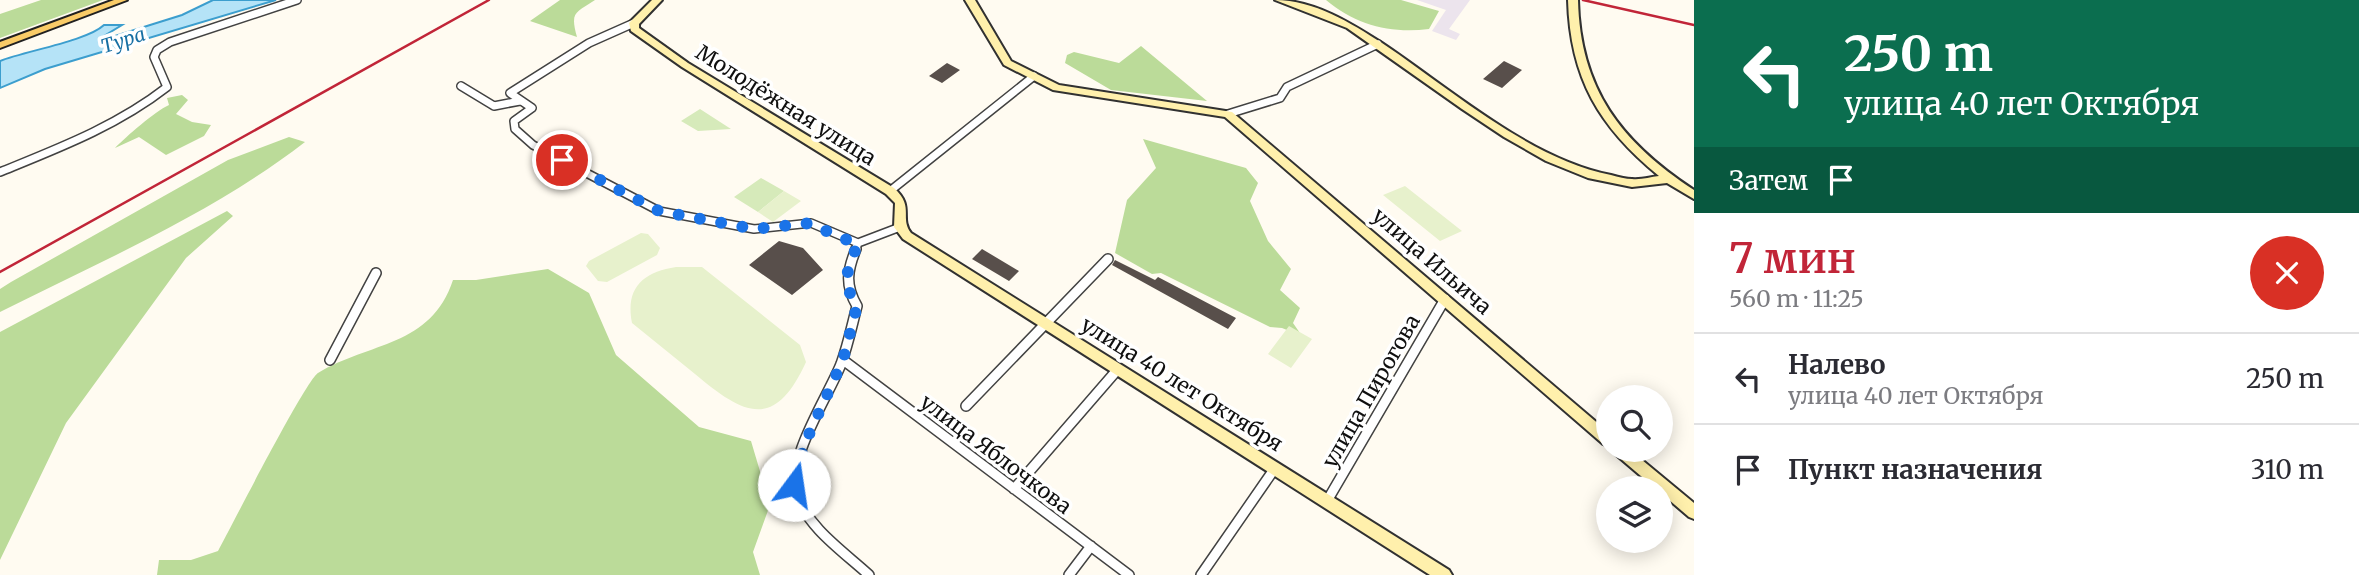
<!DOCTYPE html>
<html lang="ru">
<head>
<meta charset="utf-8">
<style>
  body { margin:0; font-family:Merriweather,serif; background:#f7f7f7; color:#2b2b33; height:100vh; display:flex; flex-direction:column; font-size:26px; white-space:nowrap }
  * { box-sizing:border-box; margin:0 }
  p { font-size:23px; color:#7c7c81 }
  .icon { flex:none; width:38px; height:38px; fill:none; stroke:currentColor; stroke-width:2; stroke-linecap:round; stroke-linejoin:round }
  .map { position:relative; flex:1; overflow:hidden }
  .panel { display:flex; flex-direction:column; background:#fff; width:665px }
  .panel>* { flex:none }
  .top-card { background:#0b6e4f; color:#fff; overflow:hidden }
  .controls { position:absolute; left:1596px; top:385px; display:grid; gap:14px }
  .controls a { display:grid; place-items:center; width:77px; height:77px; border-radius:50%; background:#fff; box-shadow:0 4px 18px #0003; font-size:35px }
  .pin { position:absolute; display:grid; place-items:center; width:60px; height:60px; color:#fff; margin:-30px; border:4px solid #fff; border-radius:50%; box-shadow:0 2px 7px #0007 }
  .me { position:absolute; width:77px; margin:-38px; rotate:14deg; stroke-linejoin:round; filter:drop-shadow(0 0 5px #0008) }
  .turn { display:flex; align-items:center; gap:24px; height:147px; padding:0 35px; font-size:32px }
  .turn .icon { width:91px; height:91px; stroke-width:2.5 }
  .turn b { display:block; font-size:49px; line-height:60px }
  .then { display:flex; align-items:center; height:66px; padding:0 35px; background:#0003; gap:14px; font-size:26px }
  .round { display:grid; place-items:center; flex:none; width:74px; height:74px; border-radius:37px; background:#f7f7f7 }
  .summary { display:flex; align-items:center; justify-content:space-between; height:119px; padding:0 35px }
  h1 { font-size:42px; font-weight:600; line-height:52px; color:#c12538 }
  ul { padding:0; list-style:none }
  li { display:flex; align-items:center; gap:21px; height:91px; padding:0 35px; border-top:2px solid #e1e1e2 }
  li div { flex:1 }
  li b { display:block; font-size:26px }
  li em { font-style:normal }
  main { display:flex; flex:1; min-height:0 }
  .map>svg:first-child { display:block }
</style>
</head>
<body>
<main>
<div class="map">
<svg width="1694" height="575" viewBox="0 0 1694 575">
  <rect width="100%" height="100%" fill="#fffbf1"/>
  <path fill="#ece4ed" d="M1417 0H1470L1449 29 1460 34 1456 40 1432 31 1446 10Z"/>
  <path fill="#d6eaba" d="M700 109 731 129 698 131 681 121Z
    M761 178 784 191 758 212 734 197Z"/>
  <path fill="#bbdb99" d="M41 0H103L0 38V14Z
    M560 0H595C575 13 570 12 577 37L530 21Z
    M1326 0H1401L1439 11 1429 29C1391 34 1356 25 1326 0Z
    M1141 46 1207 101 1111 90 1065 63 1067 55 1074 52 1119 63Z
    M182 95 188 100 176 114 192 122 211 125 204 136 166 155 139 137 115 148C127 136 154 112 169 105L167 98Z
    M289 137 305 142C213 213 104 260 0 312V289L11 282 228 160Z
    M1143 139 1246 168 1258 183 1250 201 1268 241 1291 269 1280 290 1300 308 1293 323 1302 336 1282 328 1270 327 1161 273 1152 274 1115 253 1127 200 1156 168Z
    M227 211 233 216 186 258 66 423 0 560V332Z
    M548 269 589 293 616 355 699 427 751 441 770 505 753 552 760 575H157L159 560H191L218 551C231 527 306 380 318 373 369 342 431 347 453 280H476Z"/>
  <path fill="#e7f1cc" d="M1405 186 1462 231 1440 241 1383 195Z
    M784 191 801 201 773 222 758 212Z
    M641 233 648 234 660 248 657 255 607 282 598 281 586 266 589 261Z
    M676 267H702L800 345 806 362C774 432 743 414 695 374 674 357 653 340 632 323 625 288 643 272 676 267Z
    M1289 326 1312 339 1291 368 1268 354Z"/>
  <path fill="#b5e3f7" stroke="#3c9ece" stroke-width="2" d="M213 0H276L45 69 0 88V61C25 51 87 41 104 25H122L104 36H115L182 15Z"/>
  <path fill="#584f4b" d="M1504 61 1522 70 1502 88 1483 79Z
    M947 63 960 70 942 83 929 76Z
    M779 241 803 248 823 270 792 295 749 265Z
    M982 249 1019 271 1009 281 972 259Z
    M1115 260 1155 280 1158 277 1236 318 1228 329 1112 265Z"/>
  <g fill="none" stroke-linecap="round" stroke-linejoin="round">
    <g stroke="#424242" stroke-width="10">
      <path id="street-far1" d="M634 23 589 43 510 93 532 108 514 121 515 129 533 145 659 211 754 229 811 223 858 243
        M461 86 494 106 520 101
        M1228 114 1280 98 1287 87 1378 44
        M0 172C59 148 117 126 167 87L154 57 157 50 170 42 297 0
        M890 191 1034 76
        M858 243 900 227
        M855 251 858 243"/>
    </g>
    <g stroke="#424242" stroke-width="12">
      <path id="street" d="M856 249C847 271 845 285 857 306 852 325 848 345 841 364 828 397 785 460 797 495 808 528 844 552 869 575
        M330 360 376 273
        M843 360 1129 575
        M966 406 1108 259
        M1014 489 1118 369
        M1327 501 1445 299
        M1069 575 1091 546
        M1201 575 1275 468"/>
    </g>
    <g stroke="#313131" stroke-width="4">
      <path id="secondary" d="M652 0H662L639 24V28L688 63 894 188C915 207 899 217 911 233L1449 570 1452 575H1430L903 239 894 227 895 203 886 194 682 67 631 31 629 23Z
        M965 0H975L1011 61 1059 85 1232 112 1608 432V446L1603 444 1225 117 1053 90 1004 65Z
        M1275 0C1314 0 1351 23 1382 43 1451 89 1529 159 1611 175 1618 177 1626 179 1632 179 1641 180 1650 177 1659 176 1599 127 1570 78 1568 0H1578C1580 89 1621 142 1694 190V199L1667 183 1632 187 1588 178 1546 161 1504 137 1462 109 1347 28Z
        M1613 450H1630L1694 503V519L1689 517 1661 493V488H1655L1615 454Z"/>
    </g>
    <g stroke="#202020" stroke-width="4">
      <path id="primary" d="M114 0H127L0 48V42Z"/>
    </g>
    <use href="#street-far1" stroke="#fff" stroke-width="7"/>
    <use href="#street" stroke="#fff" stroke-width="9"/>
    <use href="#secondary" fill="#fff0ac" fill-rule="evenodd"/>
    <use href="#primary" fill="#f9cb67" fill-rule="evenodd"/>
    <path stroke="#c12538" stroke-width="2.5" d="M1583 0 1694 25
      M0 272 489 0"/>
  </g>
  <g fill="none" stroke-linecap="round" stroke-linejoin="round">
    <path stroke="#1a73e8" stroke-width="12" stroke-dasharray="0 21.6" d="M562 160 659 211 754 229 811 223 838 237 858 243C848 270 840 280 857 306L843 360 805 443 794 485"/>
  </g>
  <g text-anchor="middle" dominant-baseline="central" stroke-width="7" stroke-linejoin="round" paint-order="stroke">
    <g font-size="19" font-style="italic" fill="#166fa3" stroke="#fff">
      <text transform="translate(123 40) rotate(-18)">Тура</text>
    </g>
    <g font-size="21" fill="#0f0f0f" stroke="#fff">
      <text transform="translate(786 105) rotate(32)">Молодёжная улица</text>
      <text transform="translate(1432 261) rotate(41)">улица Ильича</text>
      <text transform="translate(1182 384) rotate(32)">улица 40 лет Октября</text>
      <text transform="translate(1371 391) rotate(-60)">улица Пирогова</text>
      <text transform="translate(996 454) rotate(37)">улица Яблочкова</text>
    </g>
  </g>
</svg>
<div class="controls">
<a><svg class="icon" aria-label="search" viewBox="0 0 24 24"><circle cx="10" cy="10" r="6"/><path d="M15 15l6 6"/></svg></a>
<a><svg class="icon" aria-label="layers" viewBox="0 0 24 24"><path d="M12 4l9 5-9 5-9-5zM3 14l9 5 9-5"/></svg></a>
</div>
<div class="pin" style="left:562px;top:160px;background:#d93025"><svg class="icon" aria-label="arrive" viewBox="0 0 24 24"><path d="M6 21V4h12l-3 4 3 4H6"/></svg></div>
<svg class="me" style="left:794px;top:485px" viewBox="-20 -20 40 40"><circle r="19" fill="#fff"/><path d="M0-13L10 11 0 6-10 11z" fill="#1a73e8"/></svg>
</div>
<section class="panel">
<div class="top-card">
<div class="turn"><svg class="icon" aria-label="left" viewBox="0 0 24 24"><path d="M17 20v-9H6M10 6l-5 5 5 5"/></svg><div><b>250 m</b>улица 40 лет Октября</div></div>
<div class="then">Затем<svg class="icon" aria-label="arrive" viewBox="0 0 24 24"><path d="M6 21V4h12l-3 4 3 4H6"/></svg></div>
</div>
<div class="summary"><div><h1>7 мин</h1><p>560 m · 11:25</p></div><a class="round" style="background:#d93025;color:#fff"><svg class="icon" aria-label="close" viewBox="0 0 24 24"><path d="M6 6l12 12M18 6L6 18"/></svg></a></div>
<ul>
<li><svg class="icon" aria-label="left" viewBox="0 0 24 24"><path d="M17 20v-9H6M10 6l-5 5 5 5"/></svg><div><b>Налево</b><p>улица 40 лет Октября</p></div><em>250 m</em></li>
<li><svg class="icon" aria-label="arrive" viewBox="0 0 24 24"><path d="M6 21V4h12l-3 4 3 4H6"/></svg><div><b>Пункт назначения</b></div><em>310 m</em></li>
</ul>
</section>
</main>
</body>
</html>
